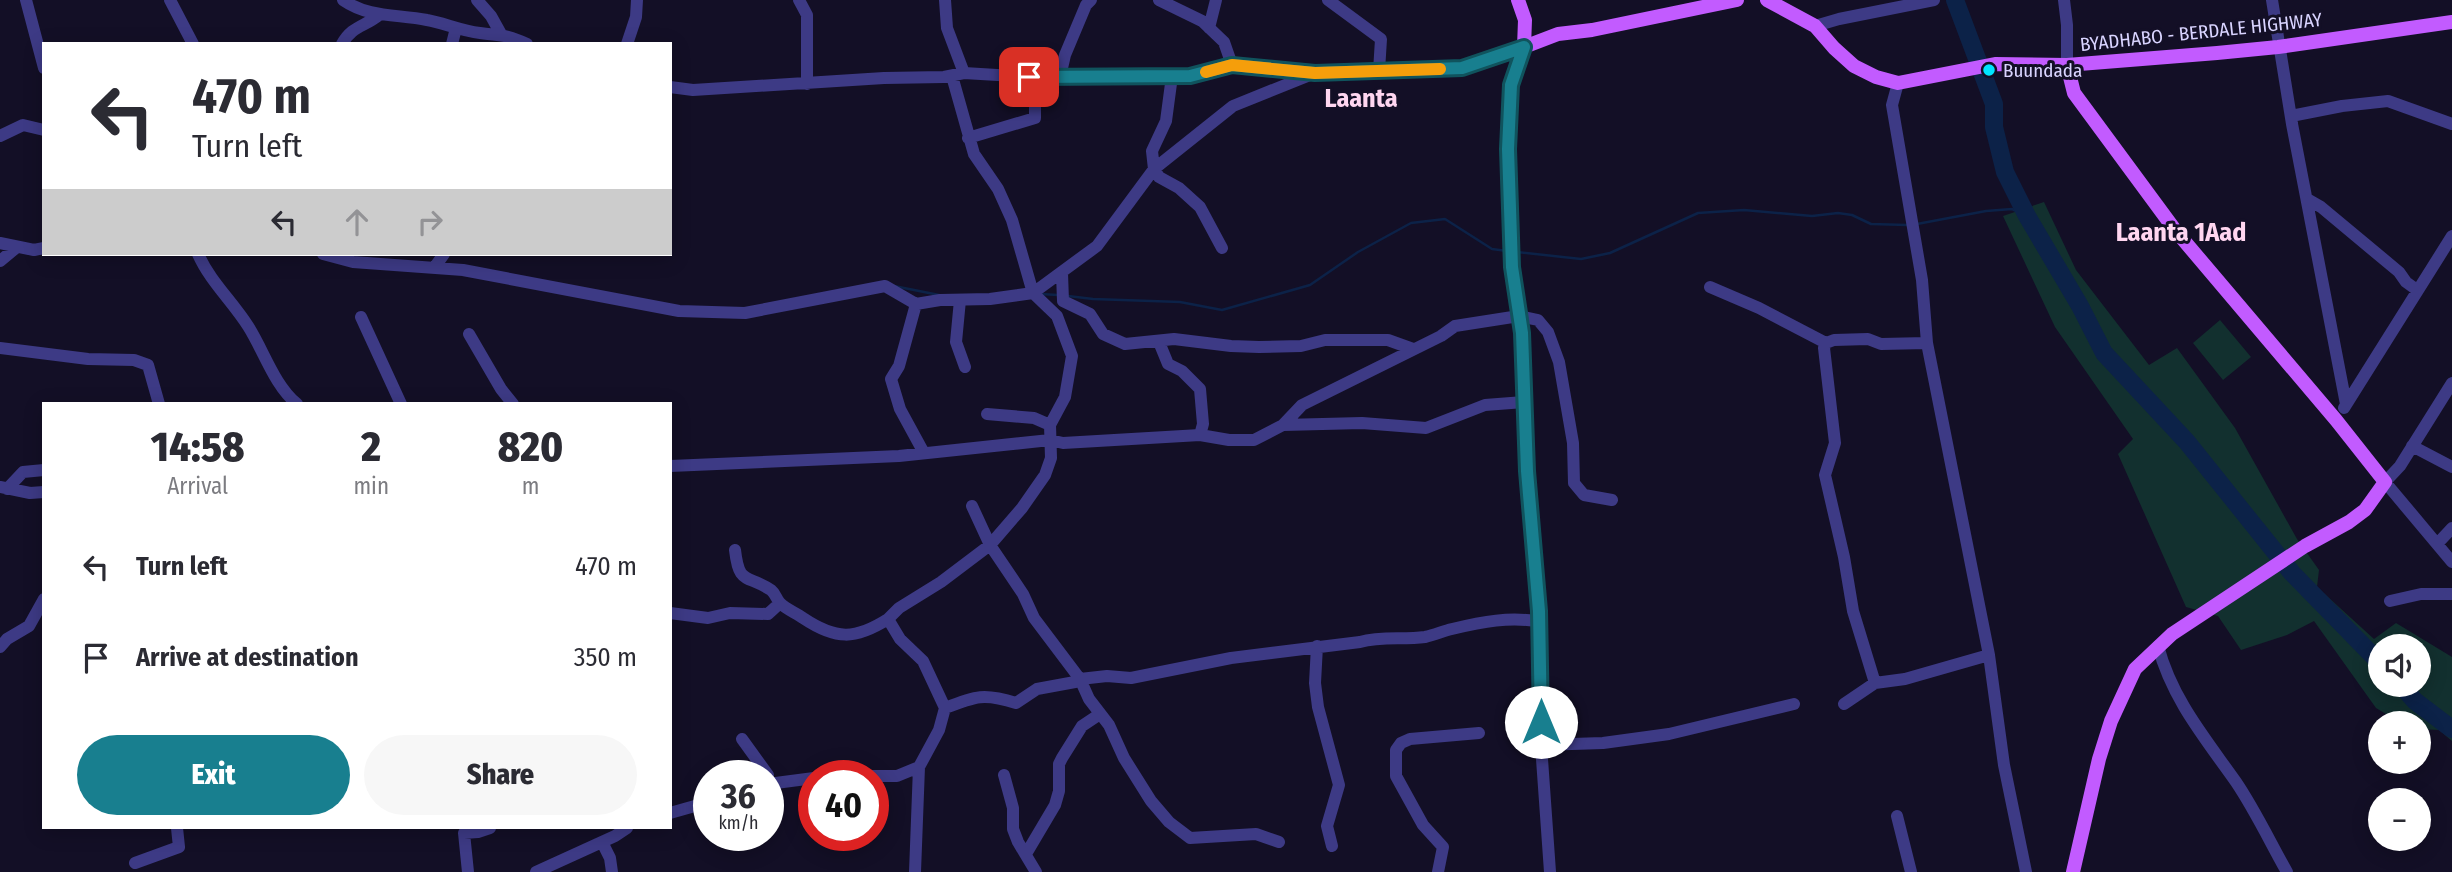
<!DOCTYPE html>
<html lang="en">
<head>
<meta charset="utf-8">
<style>
  body { margin:0; font-family:"Fira Sans Condensed",sans-serif; background:#f7f7f7; color:#2b2b33; height:100vh; display:flex; flex-direction:column; font-size:26px; white-space:nowrap }
  * { box-sizing:border-box; margin:0 }
  p { font-size:23px; color:#7c7c81 }
  .icon { flex:none; width:38px; height:38px; fill:none; stroke:currentColor; stroke-width:2; stroke-linecap:round; stroke-linejoin:round }
  .map { position:relative; flex:1; overflow:hidden }
  .panel { position:absolute; left:42px; top:402px; width:630px; height:427px; display:flex; flex-direction:column; background:#fff; border-radius:0px; box-shadow:0 4px 18px #0003 }
  .panel>* { flex:none }
  .guide { position:absolute; left:42px; top:42px; width:630px; height:214px; border-radius:0px; box-shadow:0 4px 18px #0003; background:#fff; color:#2b2b33; overflow:hidden }
  .fabs { position:absolute; left:2368px; top:634px; display:grid; gap:14px }
  .fabs a { display:grid; place-items:center; width:63px; height:63px; border-radius:50%; background:#fff; box-shadow:0 4px 18px #0003; font-size:35px }
  .speed { position:absolute; left:693px; top:760px; display:flex; gap:14px; font-size:35px; font-weight:700; text-align:center }
  .speed>* { display:grid; place-content:center; width:91px; height:91px; border-radius:50%; background:#fff; box-shadow:0 4px 18px #0003; line-height:1 }
  .speed small { font-size:18px; font-weight:400 }
  .speed .limit { border:10px solid #d22; background:#fff; color:#111 }
  .pin { position:absolute; display:grid; place-items:center; width:60px; height:60px; color:#fff; margin:-30px; border-radius:14px; box-shadow:0 4px 10px #0006 }
  .me { position:absolute; width:77px; margin:-38px; rotate:0deg; stroke-linejoin:round; filter:drop-shadow(0 0 5px #0008) }
  .turn { display:flex; align-items:center; gap:24px; height:147px; padding:0 35px; font-size:32px }
  .turn .icon { width:91px; height:91px; stroke-width:2.5 }
  .turn b { display:block; font-size:49px; line-height:60px }
  .lanes { display:flex; align-items:center; height:66px; padding:0 35px; background:#0003; justify-content:center; gap:35px; direction:ltr }
  .lanes .off { opacity:.35 }
  .eta { display:flex; justify-content:space-evenly; align-items:center; height:119px; text-align:center }
  .eta b { font-size:42px; font-weight:800; line-height:49px }
  .button { display:flex; gap:14px; margin-top:auto; padding:14px 35px }
  .button a { flex:1; height:80px; border-radius:42px; background:#187f8f; color:#fff; font-size:28px; font-weight:800; line-height:80px; text-align:center }
  .button a+a { background:#f7f7f7; color:#2b2b33 }
  ul { padding:0; list-style:none }
  li { display:flex; align-items:center; gap:21px; height:91px; padding:0 35px }
  li div { flex:1 }
  li b { display:block; font-size:26px }
  li em { font-style:normal }
  .map>svg:first-child { display:block }
</style>
</head>
<body>
<div class="map">
<svg width="2452" height="872" viewBox="0 0 2452 872">
  <rect width="100%" height="100%" fill="#130f26"/>
  <path fill="#12302f" fill-rule="evenodd" d="M2044 202 2076 270 2149 365 2177 348 2235 428 2297 539 2319 570 2317 587 2374 639 2396 623 2452 657V741L2439 730 2419 729 2418 723H2401L2376 708 2314 621 2287 635 2241 650 2218 616 2186 607 2118 454 2133 439 2055 327 2003 216ZM2380 646H2418V684H2380Z
    M2220 320 2251 357 2223 380 2193 343Z"/>
  <g fill="none" stroke-linecap="round" stroke-linejoin="round">
    <path stroke="#0c2248" stroke-width="2.5" d="M1917 224 1986 211 2012 209 2027 216
      M1517 252 1581 259 1610 253 1698 213 1744 210 1812 216 1838 213 1852 215 1871 224 1907 225
      M894 286 939 295
      M1040 294 1058 295
      M1068 296 1093 299 1180 302 1222 310 1310 285 1358 252 1411 223 1445 219 1492 249 1507 251"/>
    <path stroke="#0c2248" stroke-width="18" d="M1955 0 1994 104V127L2005 172 2027 216 2080 306 2104 353 2187 442 2292 573 2380 663
      M2400 684 2415 701 2452 729"/>
    <path stroke="#3d3a85" stroke-width="12" d="M26 0 44 68
      M170 0 193 44
      M343 0C369 18 397 14 427 20 444 23 461 31 480 33 501 36 505 34 527 44
      M477 0 491 16 501 34
      M799 0 807 15V84
      M945 0 947 28 964 73
      M1159 0 1202 21 1224 42 1232 65
      M1328 0 1381 39 1379 71
      M2064 0 2067 25V65
      M2272 0 2292 124 2346 404
      M1815 26 1839 19 1934 0
      M1209 28 1216 0
      M342 44C352 26 364 27 379 15
      M452 44 456 28
      M627 44 636 17 637 0
      M1524 47 1511 85 1508 149 1511 240 1522 333 1527 471 1536 563 1541 653V745L1550 872
      M1172 76 1166 121 1152 151 1154 169 1159 177 1179 188 1200 207 1222 248
      M1060 77 1065 55 1086 5 1091 0
      M1898 83 1892 105 1922 280 1927 343 1989 655 2004 765 2026 872
      M670 87 693 90 884 78 944 77 964 73 1029 77 1190 76 1232 65 1315 73 1462 68 1524 47
      M2291 116 2342 106 2388 101 2452 124
      M0 136 23 125 44 130
      M968 138 1035 118V102L1029 77
      M2307 199 2321 207 2399 272 2406 282 2417 290
      M0 243 34 250 44 248
      M198 254C210 281 232 301 248 326 264 351 274 385 297 404
      M323 254 353 262 463 270 679 311 745 313 885 286 916 304 940 300 990 299 1033 293 1097 246 1154 169 1233 106 1315 73
      M0 261 17 247
      M434 268 444 254
      M1062 273 1063 301 1090 314 1103 334 1125 344 1174 339 1231 346 1259 347 1301 346 1325 340H1388L1413 349
      M1710 287 1759 308 1826 343 1834 340 1868 339 1881 344 1927 343
      M960 300 956 342 965 367
      M916 304 899 366 891 379 900 409 924 453
      M361 317 401 404
      M469 334 501 389 513 404
      M1159 342 1168 364 1182 371 1200 389 1203 424 1200 435
      M1826 343 1824 348 1835 443 1825 475 1844 557 1853 611 1875 683 1844 704
      M0 348 88 359 134 360 148 365 159 404
      M2452 383 2400 466 2385 482 2452 562
      M2344 408 2452 236
      M987 414 1034 418 1050 425
      M1283 425 1302 405 1441 336 1455 326 1519 316 1538 320 1548 332 1559 362 1573 443 1574 483 1584 495 1612 500
      M2412 446 2452 467
      M670 466 899 456 1050 440 1063 443 1200 435 1229 440H1254L1283 425 1362 423 1426 428 1485 405 1524 402
      M0 487 30 493 44 492
      M7 489 23 472 44 470
      M972 506 990 545 1023 594 1034 618 1080 679 1089 699 1109 725 1124 758 1151 801 1169 822 1190 838 1256 834 1279 842
      M2438 543 2452 528
      M735 550C739 585 746 574 771 590 776 594 776 599 780 603 786 609 796 613 803 618 836 640 855 640 888 619
      M2390 601 2421 594H2452
      M670 613 708 618 730 613 768 614 780 603
      M1317 646 1315 683 1318 707 1339 785 1327 826 1332 846
      M2158 646C2172 699 2205 738 2236 782 2255 810 2270 842 2287 872
      M0 647 7 639 29 626 44 599
      M1875 683 1905 679 1989 655
      M945 708C976 696 984 693 1016 703L1037 689 1075 682 1080 679 1107 676 1131 678 1231 658 1360 642C1381 636 1403 640 1425 637 1435 635 1443 631 1452 629 1481 622 1511 616 1540 622
      M742 739 768 775
      M1541 745 1603 743 1669 734 1794 704
      M1004 775 1013 808V829L1018 842 1036 872
      M873 776H897L919 767
      M768 784 814 778
      M670 813 709 802
      M1897 816 1911 872
      M602 842 610 858 612 872
      M1026 854 1055 805 1059 791V764L1062 758 1082 726 1100 714
      M135 863 179 847 177 828
      M468 872 464 833 478 832 490 828
      M536 872 615 836 627 828
      M915 872 919 767 939 730 945 708 923 661 900 639 888 619 899 608 941 582 990 545 1022 508 1045 475 1051 458 1050 425 1065 397 1072 356 1057 316 1033 293 1012 220 998 189 974 154 952 76
      M1438 872 1443 847 1423 825 1396 776V750L1401 743 1410 739 1479 733"/>
    <path stroke="#c25bff" stroke-width="14" d="M1518 0 1525 20 1524 47 1558 34 1592 30 1737 0
      M1767 0 1815 26 1834 48 1854 66 1876 77 1898 83 1995 64 2067 65 2217 53 2278 47 2452 22
      M2067 65 2074 93 2175 230 2336 420 2385 482 2365 510 2349 522 2305 546 2172 634 2135 669 2111 721 2099 759 2073 872"/>
  </g>
  <g fill="none" stroke-linecap="round" stroke-linejoin="round">
    <g stroke="#10535d" stroke-width="18">
      <path id="route" d="M1029 77 1190 76 1232 65 1315 73 1462 68 1524 47 1511 85 1508 149 1512 267 1522 333 1527 471 1539 611 1541 722"/>
    </g>
    <use href="#route" stroke="#187f8f" stroke-width="12"/>
    <path stroke="#f59e0b" stroke-width="12" d="M1206 72 1232 65 1315 73 1440 69"/>
  </g>
  <circle fill="#00e5ff" stroke="#130f26" stroke-width="2.5" cx="1989" cy="70" r="7"/>
  <g text-anchor="middle" dominant-baseline="central" stroke-width="6" stroke-linejoin="round" paint-order="stroke">
    <g font-size="19" fill="#d9d4ff" stroke="#130f26">
      <text transform="translate(2201 32) rotate(-6)">BYADHABO - BERDALE HIGHWAY</text>
    </g>
    <g font-size="19" fill="#d9d4ff" stroke="#130f26" text-anchor="start">
      <text x="2003" y="70">Buundada</text>
    </g>
    <g font-size="26" font-weight="bold" fill="#ffd6f0" stroke="#130f26">
      <text x="1361" y="98">Laanta</text>
      <text x="2181" y="232">Laanta 1Aad</text>
    </g>
  </g>
</svg>
<div class="fabs">
<a><svg class="icon" aria-label="sound" viewBox="0 0 24 24"><path d="M4 9h4l5-4v14l-5-4H4zM17 9q2 3 0 6"/></svg></a>
<a>+</a>
<a>−</a>
</div>
<div class="speed"><div>36<small>km/h</small></div><div class="limit">40</div></div>
<div class="pin" style="left:1029px;top:77px;background:#d93025"><svg class="icon" aria-label="arrive" viewBox="0 0 24 24"><path d="M6 21V4h12l-3 4 3 4H6"/></svg></div>
<svg class="me" style="left:1541px;top:722px" viewBox="-20 -20 40 40"><circle r="19" fill="#fff"/><path d="M0-13L10 11 0 6-10 11z" fill="#187f8f"/></svg>
<div class="guide">
<div class="turn"><svg class="icon" aria-label="left" viewBox="0 0 24 24"><path d="M17 20v-9H6M10 6l-5 5 5 5"/></svg><div><b>470 m</b>Turn left</div></div>
<div class="lanes"><svg class="icon" aria-label="left" viewBox="0 0 24 24"><path d="M17 20v-9H6M10 6l-5 5 5 5"/></svg><svg class="icon off" aria-label="ahead" viewBox="0 0 24 24"><path d="M12 20V5M6 11l6-6 6 6"/></svg><svg class="icon off" aria-label="right" viewBox="0 0 24 24"><path d="M7 20v-9h11M14 6l5 5-5 5"/></svg></div>
</div>
<section class="panel">
<div class="eta">
<div><b>14:58</b><p>Arrival</p></div>
<div><b>2</b><p>min</p></div>
<div><b>820</b><p>m</p></div>
</div>
<ul>
<li><svg class="icon" aria-label="left" viewBox="0 0 24 24"><path d="M17 20v-9H6M10 6l-5 5 5 5"/></svg><div><b>Turn left</b></div><em>470 m</em></li>
<li><svg class="icon" aria-label="arrive" viewBox="0 0 24 24"><path d="M6 21V4h12l-3 4 3 4H6"/></svg><div><b>Arrive at destination</b></div><em>350 m</em></li>
</ul>
<div class="button"><a>Exit</a><a>Share</a></div>
</section>
</div>
</body>
</html>
